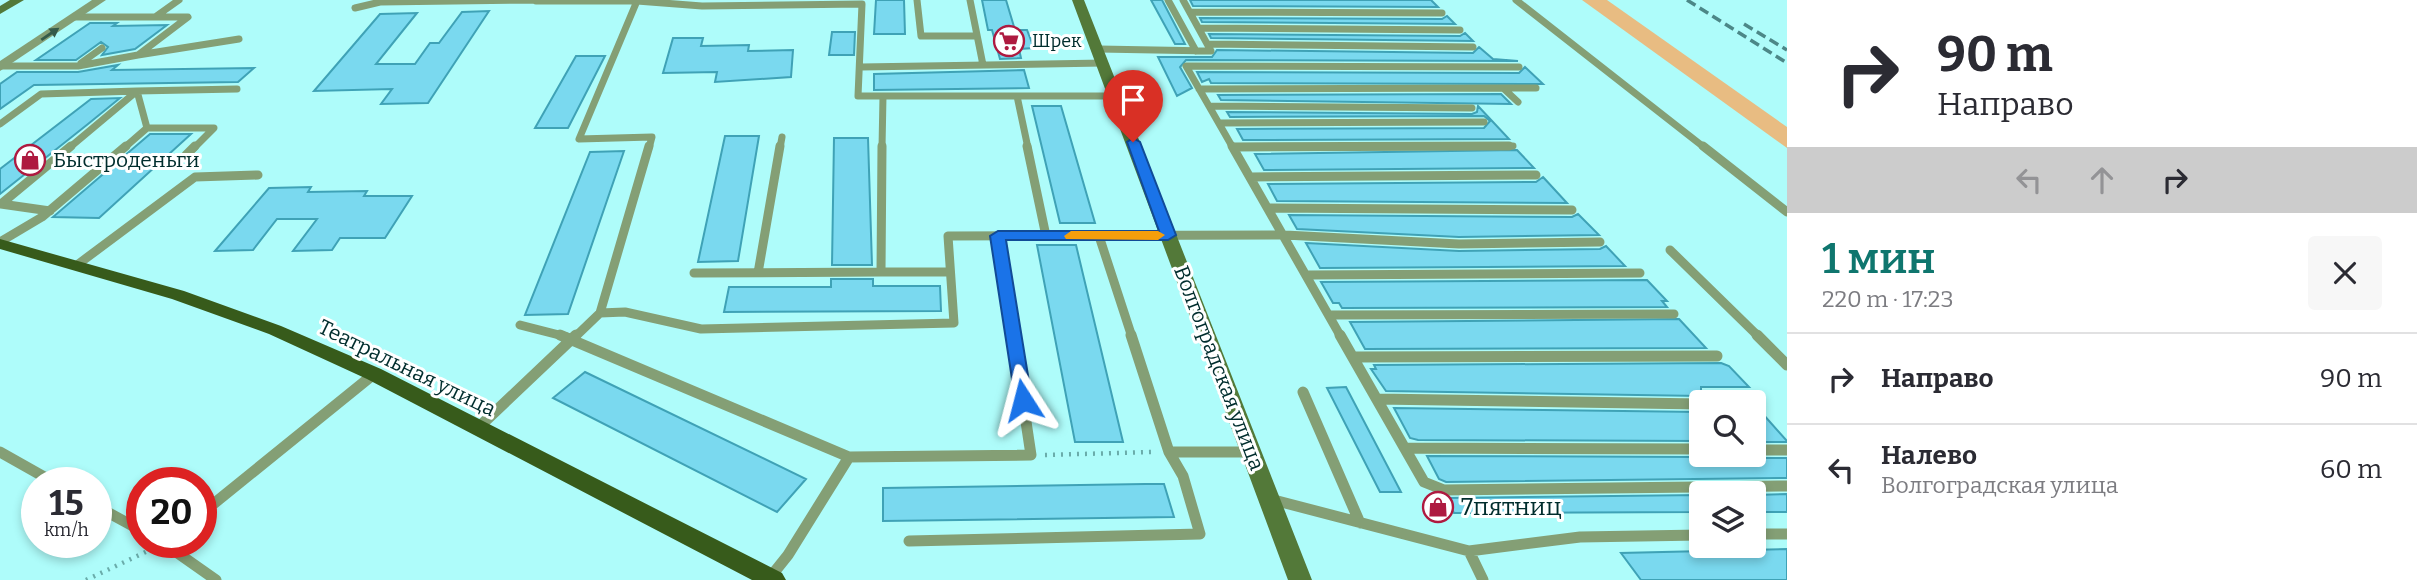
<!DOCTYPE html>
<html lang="ru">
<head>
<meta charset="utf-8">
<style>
  body { margin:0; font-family:Bitter,serif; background:#f7f7f7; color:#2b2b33; height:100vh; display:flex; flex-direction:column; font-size:26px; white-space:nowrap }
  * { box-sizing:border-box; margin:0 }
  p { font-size:23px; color:#7c7c81 }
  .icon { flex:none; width:38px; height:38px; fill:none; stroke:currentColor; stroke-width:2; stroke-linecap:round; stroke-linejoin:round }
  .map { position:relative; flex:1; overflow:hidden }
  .drawer { display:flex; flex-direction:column; background:#fff; width:630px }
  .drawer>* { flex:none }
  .hud { background:#fff; color:#2b2b33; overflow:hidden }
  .tools { position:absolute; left:1689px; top:390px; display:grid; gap:14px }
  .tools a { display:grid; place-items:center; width:77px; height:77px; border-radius:7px; background:#fff; box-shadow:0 4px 10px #0003; font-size:35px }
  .speed { position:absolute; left:21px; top:467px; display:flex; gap:14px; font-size:35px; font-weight:700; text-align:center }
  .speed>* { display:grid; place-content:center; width:91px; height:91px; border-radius:50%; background:#fff; box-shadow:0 4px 10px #0003; line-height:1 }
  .speed small { font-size:18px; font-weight:400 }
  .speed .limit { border:10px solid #d22; background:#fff; color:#111 }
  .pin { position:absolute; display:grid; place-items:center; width:60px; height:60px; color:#fff; margin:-72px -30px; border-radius:50% 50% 50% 0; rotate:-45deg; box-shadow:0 0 7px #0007 }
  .pin .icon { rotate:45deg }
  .me { position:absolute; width:77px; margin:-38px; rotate:351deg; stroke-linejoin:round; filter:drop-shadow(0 0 5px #0008) }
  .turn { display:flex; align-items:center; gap:24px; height:147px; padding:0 35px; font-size:32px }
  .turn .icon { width:91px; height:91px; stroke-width:2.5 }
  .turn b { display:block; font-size:49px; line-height:60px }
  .lanes { display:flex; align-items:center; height:66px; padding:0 35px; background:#0003; justify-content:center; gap:35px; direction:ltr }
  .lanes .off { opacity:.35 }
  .round { display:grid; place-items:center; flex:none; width:74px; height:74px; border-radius:7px; background:#f7f7f7 }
  .overview { display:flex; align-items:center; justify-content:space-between; height:119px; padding:0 35px }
  h1 { font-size:42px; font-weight:600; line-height:52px; color:#0f766e }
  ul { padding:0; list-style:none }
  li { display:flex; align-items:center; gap:21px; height:91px; padding:0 35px; border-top:2px solid #e1e1e2 }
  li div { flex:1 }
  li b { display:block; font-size:26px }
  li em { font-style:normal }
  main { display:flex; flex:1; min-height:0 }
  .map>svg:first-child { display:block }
</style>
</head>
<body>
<main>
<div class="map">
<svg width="1787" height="580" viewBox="0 0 1787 580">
  <rect width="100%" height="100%" fill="#aefcfa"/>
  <path fill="#e8bc82" d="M1582 0H1607L1787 127V148Z"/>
  <path fill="#7ad9ef" stroke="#3fa2b6" stroke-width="2" d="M876 0H904L905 34H874Z
    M982 0H1006L1015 30H1027L1034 48 1019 49 1021 58 1000 59 992 30H988Z
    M1151 0H1162L1185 44H1175Z
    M1190 0H1431L1438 7 1193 6Z
    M489 11 428 103 381 104 392 89 314 91 380 14 417 13 376 64H415L430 43H439L462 12Z
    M1447 16 1455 24 1202 22 1200 18 1442 19Z
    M90 23H117L113 26 167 25 135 49 102 55 108 47 101 42 76 60H36Z
    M832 32H855L854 55H829Z
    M1465 33 1473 41 1211 38 1209 34 1460 36Z
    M673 38H703L701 46 749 45 748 51 793 50 791 77 715 82 717 72 663 73Z
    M1479 47 1493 59 1518 61 1186 60 1180 67 1192 88 1177 96 1158 57H1212L1217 50 1473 53Z
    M576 56H605L568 128H535Z
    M118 65 112 70 254 68 238 82 34 85 0 109V84L17 72H78Z
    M1525 67 1543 84 1211 83 1209 79 1202 82 1197 72 1519 73Z
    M1024 70 1029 88 874 90V74Z
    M1501 94 1511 104 1221 100 1218 95Z
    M120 98 88 124 0 194V169L91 99Z
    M1032 106H1061L1095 223H1060Z
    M1478 106 1509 139 1243 140 1237 129 1484 128 1490 121 1484 116 1230 117 1227 112 1472 114 1477 112Z
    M150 134H191L99 218 53 217Z
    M725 136H759L738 261 698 262Z
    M834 138H868L872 265H832Z
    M1517 150 1534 168 1264 170 1255 154Z
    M624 151 568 314 525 315 590 152Z
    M1543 177 1567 203 1277 201 1268 184 1536 182Z
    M311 187 308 192 367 191 364 196H412L385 238H340L332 250 293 251 317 219H277L253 250 215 251 269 188Z
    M1578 214 1599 235 1459 237 1297 229 1289 215 1572 217Z
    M1306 243 1459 251 1600 249 1606 246 1625 266 1320 268Z
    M1037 245H1076L1123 442H1075Z
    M831 279H873V286H940L941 311 724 312 729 287H831Z
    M1647 280 1667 301H1662L1667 307 1342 308 1339 303H1333L1321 282Z
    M1679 319 1706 348 1365 349 1350 322Z
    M1721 363 1729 366 1749 387H1701V396L1386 391 1371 369H1376L1374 365Z
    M585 372 806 479 777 512 553 398Z
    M1346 387 1401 492H1380L1327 388Z
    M1754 404 1787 441V442H1754Z
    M1394 408 1701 412V441L1418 440 1410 438Z
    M1427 456 1701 457V460L1754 461V458H1787V478L1446 482 1439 479Z
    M1145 484H1164L1174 517 883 521V488Z
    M1787 494V512H1754V495Z
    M1701 495V512L1454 513 1446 498Z
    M1787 549V580H1641L1621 553Z"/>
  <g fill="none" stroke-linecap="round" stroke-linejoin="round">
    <path stroke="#6aacaa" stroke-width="4.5" stroke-dasharray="2 6" stroke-linecap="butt" d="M1045 455 1153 452
      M86 580 150 550"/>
    <path stroke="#849f75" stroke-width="7" d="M917 0 921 36H977
      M970 0 983 65
      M1168 0 1196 51
      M1516 0 1705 148
      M536 1H637L702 6 862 4 858 96H1116
      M637 1 579 139 652 137 649 148
      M355 8 380 2 537 0
      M1190 12 1442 13
      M75 17H155L179 0
      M1199 28 1460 30
      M1208 44 1473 47
      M1099 49 1211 51 1183 0
      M138 55 239 39
      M81 63 102 48
      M2 66H78L138 55 188 17H155
      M861 67 1104 63
      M1503 88H1536
      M1199 89 1503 88 1518 102
      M1017 96 1028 148
      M1209 106 1472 108
      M1219 123 1484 122
      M0 124 41 94 137 91 147 128H214L194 148
      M1233 147 1513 146
      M69 148 137 91 237 89
      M124 148 147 128
      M780 148 782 137
      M882 148 883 96
      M1233 148 1186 66 1519 67"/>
    <path stroke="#849f75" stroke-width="9" d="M882 146 881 272H950
      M1027 146 1046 236
      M1232 146 1341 337
      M1703 146 1787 212
      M1233 147 1509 146
      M186 155 195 146
      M1251 177 1536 175
      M1 204 71 146
      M1 204 50 211
      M1269 208 1572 210
      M998 236 1013 337
      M1099 236 1132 337
      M0 242 42 217 126 146
      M1670 250 1759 337
      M77 265 195 177 258 175
      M694 273 881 272
      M758 273 780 146
      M1307 275 1640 273
      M600 313 649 146
      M1330 315 1674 314
      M520 325 567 337
      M575 337 600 313 625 312 701 329 954 323 948 236 1285 235 1459 244 1600 242"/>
    <path stroke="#849f75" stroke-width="11" d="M560 335 849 457 1031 455 1013 335
      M1340 335 1424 482 1444 490 1787 486
      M1757 335 1787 365
      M1353 357 1717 356
      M1303 392 1360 523
      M1377 399 1701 404
      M479 427 576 335
      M1405 448 1701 449
      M1754 450H1787
      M0 452 55 483
      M1169 452H1251
      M1270 499 1469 551 1483 580
      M96 506 142 531
      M201 514 374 374
      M1754 534H1787
      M909 541 1200 534 1183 476 1169 452 1131 335
      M162 542 216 580
      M1469 551 1580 537 1701 535
      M768 580 788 555 849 457"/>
    <path fill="#849f75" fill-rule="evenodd" d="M92 0H106L0 71V61Z"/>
    <path fill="#537939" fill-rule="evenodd" d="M10 0H24L0 14V6Z
      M1072 0H1084L1312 580H1288Z"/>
    <path fill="#375b1b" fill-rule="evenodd" d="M0 239 184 291 281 326 381 369 782 573 786 580H752L367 379 269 334 172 299 0 249Z"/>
    <path stroke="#4c8787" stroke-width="3.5" stroke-dasharray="10 5" stroke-linecap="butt" d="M1687 0 1787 63
      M1744 24 1787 50"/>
  </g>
  <defs><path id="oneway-solid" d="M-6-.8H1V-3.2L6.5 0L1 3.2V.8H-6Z" transform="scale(1.75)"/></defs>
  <use fill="#355b4a" href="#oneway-solid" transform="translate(50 34) rotate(-34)"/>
  <path fill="#1a73e8" stroke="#114b97" stroke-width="2" d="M1133 138 1140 142 1176 235 1168 240H1006L1032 400 1029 405H1016L990 236 998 231H1159L1127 142Z"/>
  <path fill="#f59e0b" d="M1071 231H1158L1165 235 1158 240 1066 239 1064 236Z"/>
  <defs>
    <g id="supermarket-ring" transform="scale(1.575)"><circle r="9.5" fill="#fff" stroke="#ae1a40" stroke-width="1.5"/><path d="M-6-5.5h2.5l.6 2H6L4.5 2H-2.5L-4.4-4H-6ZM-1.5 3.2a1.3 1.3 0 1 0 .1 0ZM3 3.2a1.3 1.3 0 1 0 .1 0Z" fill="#ae1a40"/></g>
    <g id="shop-ring" transform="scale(1.575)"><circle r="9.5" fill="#fff" stroke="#ae1a40" stroke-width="1.5"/><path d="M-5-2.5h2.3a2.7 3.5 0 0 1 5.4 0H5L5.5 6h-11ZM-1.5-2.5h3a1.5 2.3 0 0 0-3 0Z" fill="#ae1a40"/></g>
  </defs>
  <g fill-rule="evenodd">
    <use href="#supermarket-ring" x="1009" y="41"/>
    <use href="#shop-ring" x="30" y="160"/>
    <use href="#shop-ring" x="1438" y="507"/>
  </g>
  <g text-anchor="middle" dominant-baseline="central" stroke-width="6" stroke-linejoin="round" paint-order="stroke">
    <g font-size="18" fill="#002d2d" stroke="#fff" text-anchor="start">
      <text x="1032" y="41">Шрек</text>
    </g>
    <g font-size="21" fill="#002d2d" stroke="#fff" text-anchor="start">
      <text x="53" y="160">Быстроденьги</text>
    </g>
    <g font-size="21" fill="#002d2d" stroke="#fff">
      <text transform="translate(407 368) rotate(26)">Театральная улица</text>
      <text transform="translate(1219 368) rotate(69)">Волгоградская улица</text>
    </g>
    <g font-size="24" fill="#002d2d" stroke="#fff" text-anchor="start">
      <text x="1461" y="507">7пятниц</text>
    </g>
  </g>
</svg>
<div class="tools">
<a><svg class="icon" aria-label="search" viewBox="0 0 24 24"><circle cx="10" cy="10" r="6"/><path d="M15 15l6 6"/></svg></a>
<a><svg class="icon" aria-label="layers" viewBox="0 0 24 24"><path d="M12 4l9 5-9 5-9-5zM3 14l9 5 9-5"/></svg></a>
</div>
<div class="speed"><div>15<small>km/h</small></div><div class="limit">20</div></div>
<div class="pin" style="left:1133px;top:142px;background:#d93025"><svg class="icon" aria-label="arrive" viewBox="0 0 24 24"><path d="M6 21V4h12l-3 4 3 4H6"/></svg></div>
<svg class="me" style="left:1023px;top:400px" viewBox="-20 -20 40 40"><path d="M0-17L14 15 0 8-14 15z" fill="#1a73e8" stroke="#fff" stroke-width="4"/></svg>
</div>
<section class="drawer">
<div class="hud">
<div class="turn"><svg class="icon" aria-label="right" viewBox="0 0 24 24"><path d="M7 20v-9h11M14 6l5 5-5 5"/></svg><div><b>90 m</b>Направо</div></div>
<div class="lanes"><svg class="icon off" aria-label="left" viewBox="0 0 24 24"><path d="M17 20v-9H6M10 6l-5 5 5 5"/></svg><svg class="icon off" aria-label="ahead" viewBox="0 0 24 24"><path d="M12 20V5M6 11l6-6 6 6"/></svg><svg class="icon" aria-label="right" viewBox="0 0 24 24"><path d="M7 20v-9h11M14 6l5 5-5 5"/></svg></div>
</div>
<div class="overview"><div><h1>1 мин</h1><p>220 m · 17:23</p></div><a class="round"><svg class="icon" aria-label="close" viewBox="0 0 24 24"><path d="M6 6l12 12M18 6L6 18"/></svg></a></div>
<ul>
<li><svg class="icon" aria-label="right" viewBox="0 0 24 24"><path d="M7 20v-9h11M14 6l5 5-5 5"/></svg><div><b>Направо</b></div><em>90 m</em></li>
<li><svg class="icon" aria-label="left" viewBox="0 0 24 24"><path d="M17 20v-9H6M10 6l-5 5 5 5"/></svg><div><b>Налево</b><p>Волгоградская улица</p></div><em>60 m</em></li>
</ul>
</section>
</main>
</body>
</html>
